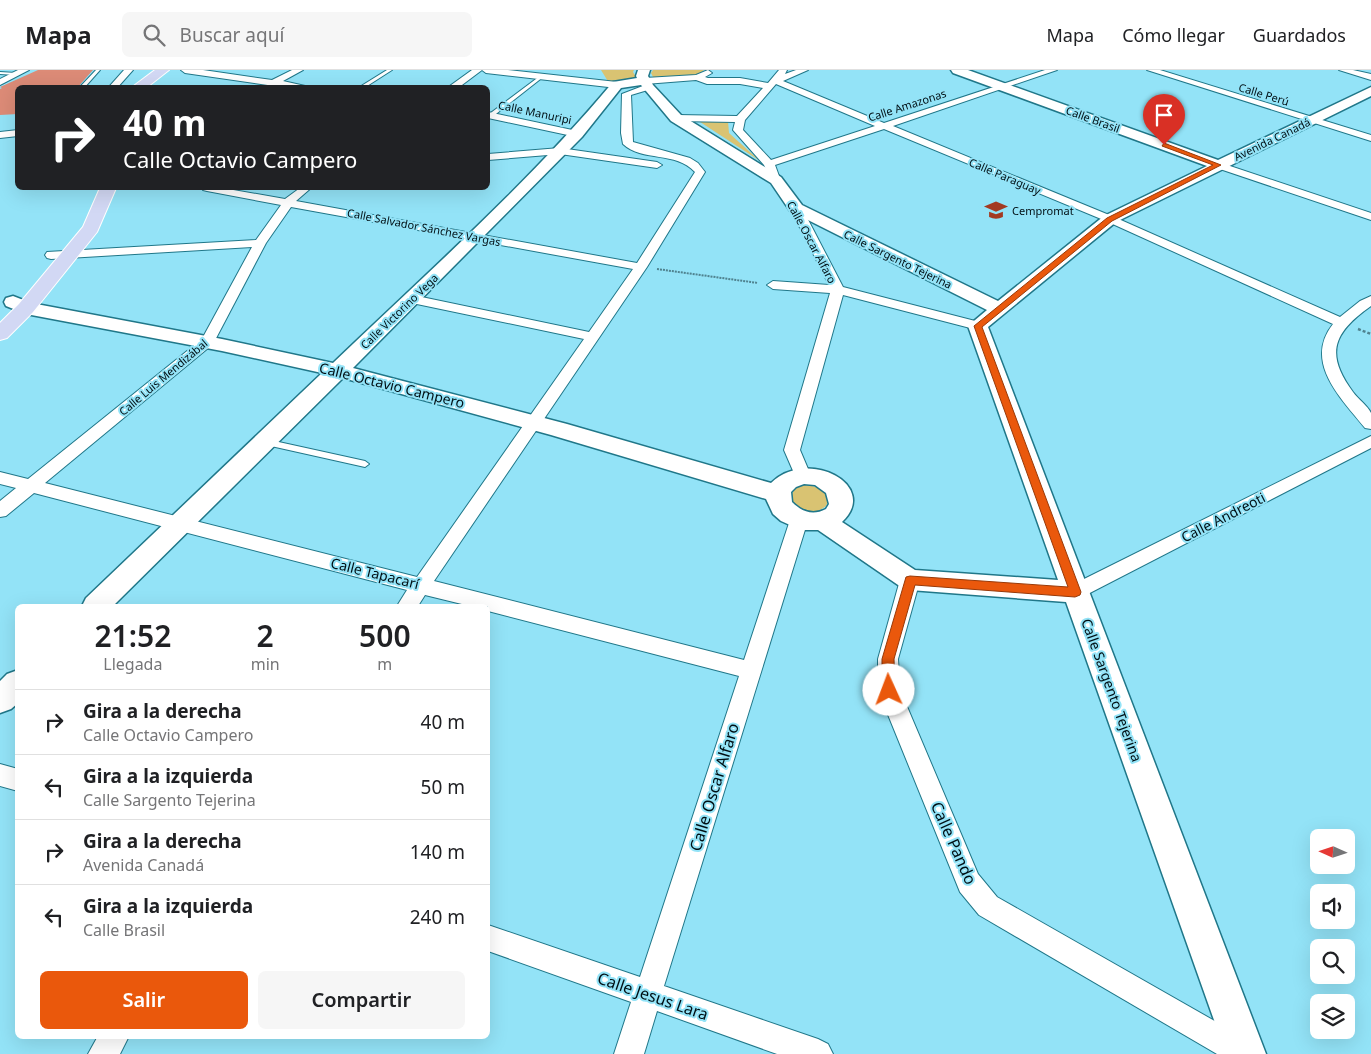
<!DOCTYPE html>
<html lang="es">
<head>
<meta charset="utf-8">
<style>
  body { margin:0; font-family:"Noto Sans",sans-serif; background:#f6f6f6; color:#202124; height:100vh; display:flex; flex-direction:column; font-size:19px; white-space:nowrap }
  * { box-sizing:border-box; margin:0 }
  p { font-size:16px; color:#757577 }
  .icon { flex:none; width:28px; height:28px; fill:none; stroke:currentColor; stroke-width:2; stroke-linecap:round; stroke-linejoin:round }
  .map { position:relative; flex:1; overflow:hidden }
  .panel { position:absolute; left:15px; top:534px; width:475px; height:435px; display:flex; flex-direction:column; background:#fff; border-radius:8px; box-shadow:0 5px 20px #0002 }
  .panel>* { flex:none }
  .banner { position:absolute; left:15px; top:15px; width:475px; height:105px; border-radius:8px; box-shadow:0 5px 20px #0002; background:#202124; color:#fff; overflow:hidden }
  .needle { width:32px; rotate:273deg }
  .fabs { position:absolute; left:1310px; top:759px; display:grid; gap:10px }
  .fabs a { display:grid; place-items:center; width:45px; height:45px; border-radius:8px; background:#fff; box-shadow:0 5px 20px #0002; font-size:25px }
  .pin { position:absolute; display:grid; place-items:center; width:42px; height:42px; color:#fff; margin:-51px -21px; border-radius:50% 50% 50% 0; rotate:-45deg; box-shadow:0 0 5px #0007 }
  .pin .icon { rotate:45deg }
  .me { position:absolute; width:55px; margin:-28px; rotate:358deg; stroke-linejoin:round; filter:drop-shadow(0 0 4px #0008) }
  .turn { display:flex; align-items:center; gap:18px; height:105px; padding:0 25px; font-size:22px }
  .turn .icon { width:65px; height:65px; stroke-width:2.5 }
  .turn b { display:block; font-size:35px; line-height:42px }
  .eta { display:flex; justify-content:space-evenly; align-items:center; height:85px; text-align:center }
  .eta b { font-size:30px; font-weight:600; line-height:35px }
  .button { display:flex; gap:10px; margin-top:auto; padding:10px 25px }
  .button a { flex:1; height:58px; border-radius:8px; background:#ea580c; color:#fff; font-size:20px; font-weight:600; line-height:58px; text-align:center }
  .button a+a { background:#f6f6f6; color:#202124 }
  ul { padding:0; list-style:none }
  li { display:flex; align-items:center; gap:15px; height:65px; padding:0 25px; border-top:1px solid #e0e0e0 }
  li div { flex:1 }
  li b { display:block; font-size:19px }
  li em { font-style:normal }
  header { display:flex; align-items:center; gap:30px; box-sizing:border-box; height:70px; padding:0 25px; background:#fff; border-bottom:1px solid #e0e0e0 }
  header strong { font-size:24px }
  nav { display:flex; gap:28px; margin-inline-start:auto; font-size:18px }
  .search { width:350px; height:45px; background:#f6f6f6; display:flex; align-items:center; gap:12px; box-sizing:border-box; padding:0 18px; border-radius:8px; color:#757577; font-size:19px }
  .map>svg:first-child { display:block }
</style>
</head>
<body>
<header>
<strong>Mapa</strong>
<div class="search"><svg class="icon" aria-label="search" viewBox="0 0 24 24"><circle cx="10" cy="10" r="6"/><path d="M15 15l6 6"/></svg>Buscar aquí</div>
<nav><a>Mapa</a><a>Cómo llegar</a><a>Guardados</a></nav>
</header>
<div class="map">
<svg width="1371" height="984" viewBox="0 0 1371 984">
  <rect width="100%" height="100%" fill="#93e3f7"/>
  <path fill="#d9c372" d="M601 0H634L633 2 638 10 609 13Z
    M653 0H704C694 10 669 9 655 11L651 3Z
    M697 50 728 51 729 63 760 91Z
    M804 415C816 415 834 422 826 436 814 446 802 442 792 433 791 422 793 418 804 415Z"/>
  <path fill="#dc8b77" d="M38 0H93L77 18H18V44L0 45V19L2 18 0 17Z"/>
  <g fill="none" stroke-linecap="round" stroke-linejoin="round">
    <g stroke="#207789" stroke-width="2">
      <path id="lane" d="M96 0H100L84 18H79Z
        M387 0H392L364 18H358Z
        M0 2 16 3 18 4 16 5 0 4Z
        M540 6 543 7 492 47H488V45Z
        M265 369 365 391 369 394 365 397 262 374 261 372Z"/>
    </g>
    <g stroke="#207789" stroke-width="2">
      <path id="street" d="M18 0H29L0 15V9Z
        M124 0H133L117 18H108Z
        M181 0H203L272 10 292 0H303L283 11 314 18H288L185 3Z
        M472 0H508L617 12 621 15 617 18 486 3 482 0 458 18H447Z
        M708 0 712 3 705 7 708 8H740L768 13 779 0H787L785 4 796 0H808L783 11 884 53 1045 0H1057L893 56 1114 147 1340 247 1360 231 1371 226V236C1334 262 1324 283 1353 322 1358 329 1368 336 1371 343 1371 347 1371 355 1371 359L1365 358C1341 328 1303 292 1333 254L1106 151 884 59 775 95 779 106 774 109 770 108 764 95 733 60 735 52 676 51 671 48 676 45 737 46 763 18 740 14H707L696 10 645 14 641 11 645 8 696 5ZM776 14 875 56 771 90 743 60 745 50Z
        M1147 0H1160L1371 65V71Z
        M1339 0H1353L1371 4V10Z
        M648 14 652 17 651 19 631 25 633 72 690 88 698 93 705 102 647 197 434 511 744 590 790 450 793 445 799 443 805 445 808 450 664 916 818 969 828 974 833 984H777L657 941 644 984H614L631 932 488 881V855L640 907 739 606 488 541V536H470L425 525 418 536H397L407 520 34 423 6 446 0 447V431L16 418 0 414V402L28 409 202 269 252 177 51 189 47 188 45 185 47 182 256 170 281 135 207 121 203 120 202 118H222L285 129 300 118H311L296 131 637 193 695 102C676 81 642 92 623 74L621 63 622 24ZM291 137 633 199 589 262 412 225 407 226 405 229 412 233 584 269 417 507 45 413 213 274 266 173Z
        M488 42 577 61 582 64 577 67 488 48Z
        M18 60V66L0 68V62Z
        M560 78 657 92 662 95 657 98 560 84 488 90V84Z
        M1218 92 1371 143V150L1214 97 1213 95Z
        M796 135 802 138 843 217 983 253 985 256 978 260 843 225 800 380 811 406 809 410 803 412 797 410 784 380 830 223 773 219 767 215 773 211 829 215 790 138Z
        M1371 366V378L1082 527 1075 530 1068 527 1065 522 1068 517Z
        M910 503 917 505 920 510 898 589 900 620 978 804 997 827 1255 974 1260 984H1217L979 845 960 822 878 620V589L900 510 903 505Z
        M0 694 18 699V721L0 716Z
        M98 966H129L120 984H88Z"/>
    </g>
    <g stroke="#207789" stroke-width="3">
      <path id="secondary" d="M638 0H650L648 6 653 15 681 45 781 107 802 135 998 231 1104 146 1207 96 953 3 951 0H968L1218 90 1371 17V26L1116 152 988 257 1266 984H1226L1066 532 910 520 901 517 818 460H801L781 451 773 444 766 429 551 365 343 308 113 536H82L86 528 322 303 222 281 26 244 6 236 4 232 6 228 13 226 31 233 222 269 333 293C428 202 528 114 613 12L637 8 636 6ZM641 15 671 51 771 113 790 141 987 240 968 256 1058 510 915 500 842 452C881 415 807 377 771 413L567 354 353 298 582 67 621 18ZM804 414 815 415 826 423 829 434 826 439C813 446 802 442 792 432L791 422 796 417Z
        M18 600V633L11 639 0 643V611L7 604Z"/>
    </g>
    <g stroke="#fff" stroke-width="2">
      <path id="primary" d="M155 0H169L146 18H131Z
        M100 118H116L97 162 33 242 7 268 0 270V253L19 234 83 157Z"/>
    </g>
    <path stroke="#4f828f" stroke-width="2" stroke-dasharray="2 1" stroke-linecap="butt" d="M657 199 758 213"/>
    <path stroke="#4f828f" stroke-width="2.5" stroke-dasharray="3 2" stroke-linecap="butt" d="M1358 259 1371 264"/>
    <use href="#lane" fill="#fff" fill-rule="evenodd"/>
    <use href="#street" fill="#fff" fill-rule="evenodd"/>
    <use href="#secondary" fill="#fff" fill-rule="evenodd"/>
    <use href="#primary" fill="#d2d8f4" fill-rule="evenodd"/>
  </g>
  <path fill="#ea580c" stroke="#983908" d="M1164 73 1221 95 1112 151 982 257 1081 522 1080 525 1075 527 915 515 894 589 895 620 893 624 889 626 884 624 882 620V589L906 507 910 506 1068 517 974 256 1107 148 1213 95 1162 76Z"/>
  <defs>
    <g id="university-bare" transform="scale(1.725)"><path d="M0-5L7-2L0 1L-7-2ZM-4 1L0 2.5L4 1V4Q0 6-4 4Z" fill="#a33a21" stroke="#93e3f7" stroke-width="2.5" paint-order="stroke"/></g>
  </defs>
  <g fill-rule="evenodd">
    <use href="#university-bare" x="996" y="140"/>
  </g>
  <g text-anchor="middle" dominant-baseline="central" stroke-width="4" stroke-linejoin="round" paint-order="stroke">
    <g font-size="11" fill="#000f14" stroke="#93e3f7">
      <text transform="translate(1264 24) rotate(17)">Calle Perú</text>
      <text transform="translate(907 35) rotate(-18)">Calle Amazonas</text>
      <text transform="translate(535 42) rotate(12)">Calle Manuripi</text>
      <text transform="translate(1093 49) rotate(20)">Calle Brasil</text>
      <text transform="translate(1272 69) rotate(-26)">Avenida Canadá</text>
      <text transform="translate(1005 106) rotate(23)">Calle Paraguay</text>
      <text transform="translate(424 157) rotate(11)">Calle Salvador Sánchez Vargas</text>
      <text transform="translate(812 172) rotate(62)">Calle Oscar Alfaro</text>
      <text transform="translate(898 189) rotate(26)">Calle Sargento Tejerina</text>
      <text transform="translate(399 241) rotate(-44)">Calle Victorino Vega</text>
      <text transform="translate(163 307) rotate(-40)">Calle Luis Mendizábal</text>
    </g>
    <g font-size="11" fill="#000f14" stroke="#93e3f7" text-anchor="start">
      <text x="1012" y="140">Cempromat</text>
    </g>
    <g font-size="14" fill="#000f14" stroke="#93e3f7">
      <text transform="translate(392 315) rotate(14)">Calle Octavio Campero</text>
      <text transform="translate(1223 447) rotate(-27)">Calle Andreoti</text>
      <text transform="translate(375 503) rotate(14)">Calle Tapacarí</text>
      <text transform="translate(1112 620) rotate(70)">Calle Sargento Tejerina</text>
    </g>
    <g font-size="16" fill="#000f14" stroke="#93e3f7">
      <text transform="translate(714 717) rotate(-73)">Calle Oscar Alfaro</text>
      <text transform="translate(954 773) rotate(66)">Calle Pando</text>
      <text transform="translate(653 926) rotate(19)">Calle Jesus Lara</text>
    </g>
  </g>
</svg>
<div class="fabs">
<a><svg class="needle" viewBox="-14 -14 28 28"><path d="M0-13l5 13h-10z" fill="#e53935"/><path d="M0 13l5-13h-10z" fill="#757577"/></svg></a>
<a><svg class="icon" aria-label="sound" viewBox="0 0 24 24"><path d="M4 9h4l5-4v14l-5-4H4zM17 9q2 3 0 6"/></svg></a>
<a><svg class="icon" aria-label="search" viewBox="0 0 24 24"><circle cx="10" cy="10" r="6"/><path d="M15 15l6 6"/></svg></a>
<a><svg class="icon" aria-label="layers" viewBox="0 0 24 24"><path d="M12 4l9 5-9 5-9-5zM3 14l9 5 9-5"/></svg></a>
</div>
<div class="pin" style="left:1164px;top:75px;background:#d93025"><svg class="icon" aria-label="arrive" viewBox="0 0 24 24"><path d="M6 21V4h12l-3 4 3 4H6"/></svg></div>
<svg class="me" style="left:889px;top:620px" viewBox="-20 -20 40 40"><circle r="19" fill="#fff"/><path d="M0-13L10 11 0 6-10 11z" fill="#ea580c"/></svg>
<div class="banner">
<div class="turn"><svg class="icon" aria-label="right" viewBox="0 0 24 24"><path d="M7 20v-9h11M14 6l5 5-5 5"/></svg><div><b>40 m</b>Calle Octavio Campero</div></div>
</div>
<section class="panel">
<div class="eta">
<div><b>21:52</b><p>Llegada</p></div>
<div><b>2</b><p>min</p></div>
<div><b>500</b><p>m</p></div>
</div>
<ul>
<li><svg class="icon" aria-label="right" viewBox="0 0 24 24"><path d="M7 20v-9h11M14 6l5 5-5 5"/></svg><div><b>Gira a la derecha</b><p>Calle Octavio Campero</p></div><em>40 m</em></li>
<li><svg class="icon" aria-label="left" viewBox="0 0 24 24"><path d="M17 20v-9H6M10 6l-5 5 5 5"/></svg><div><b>Gira a la izquierda</b><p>Calle Sargento Tejerina</p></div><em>50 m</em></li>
<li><svg class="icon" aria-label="right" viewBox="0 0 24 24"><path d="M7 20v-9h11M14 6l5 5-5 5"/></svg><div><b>Gira a la derecha</b><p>Avenida Canadá</p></div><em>140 m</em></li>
<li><svg class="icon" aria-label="left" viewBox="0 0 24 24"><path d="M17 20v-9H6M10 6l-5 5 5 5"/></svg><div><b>Gira a la izquierda</b><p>Calle Brasil</p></div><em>240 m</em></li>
</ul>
<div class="button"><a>Salir</a><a>Compartir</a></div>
</section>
</div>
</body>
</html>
